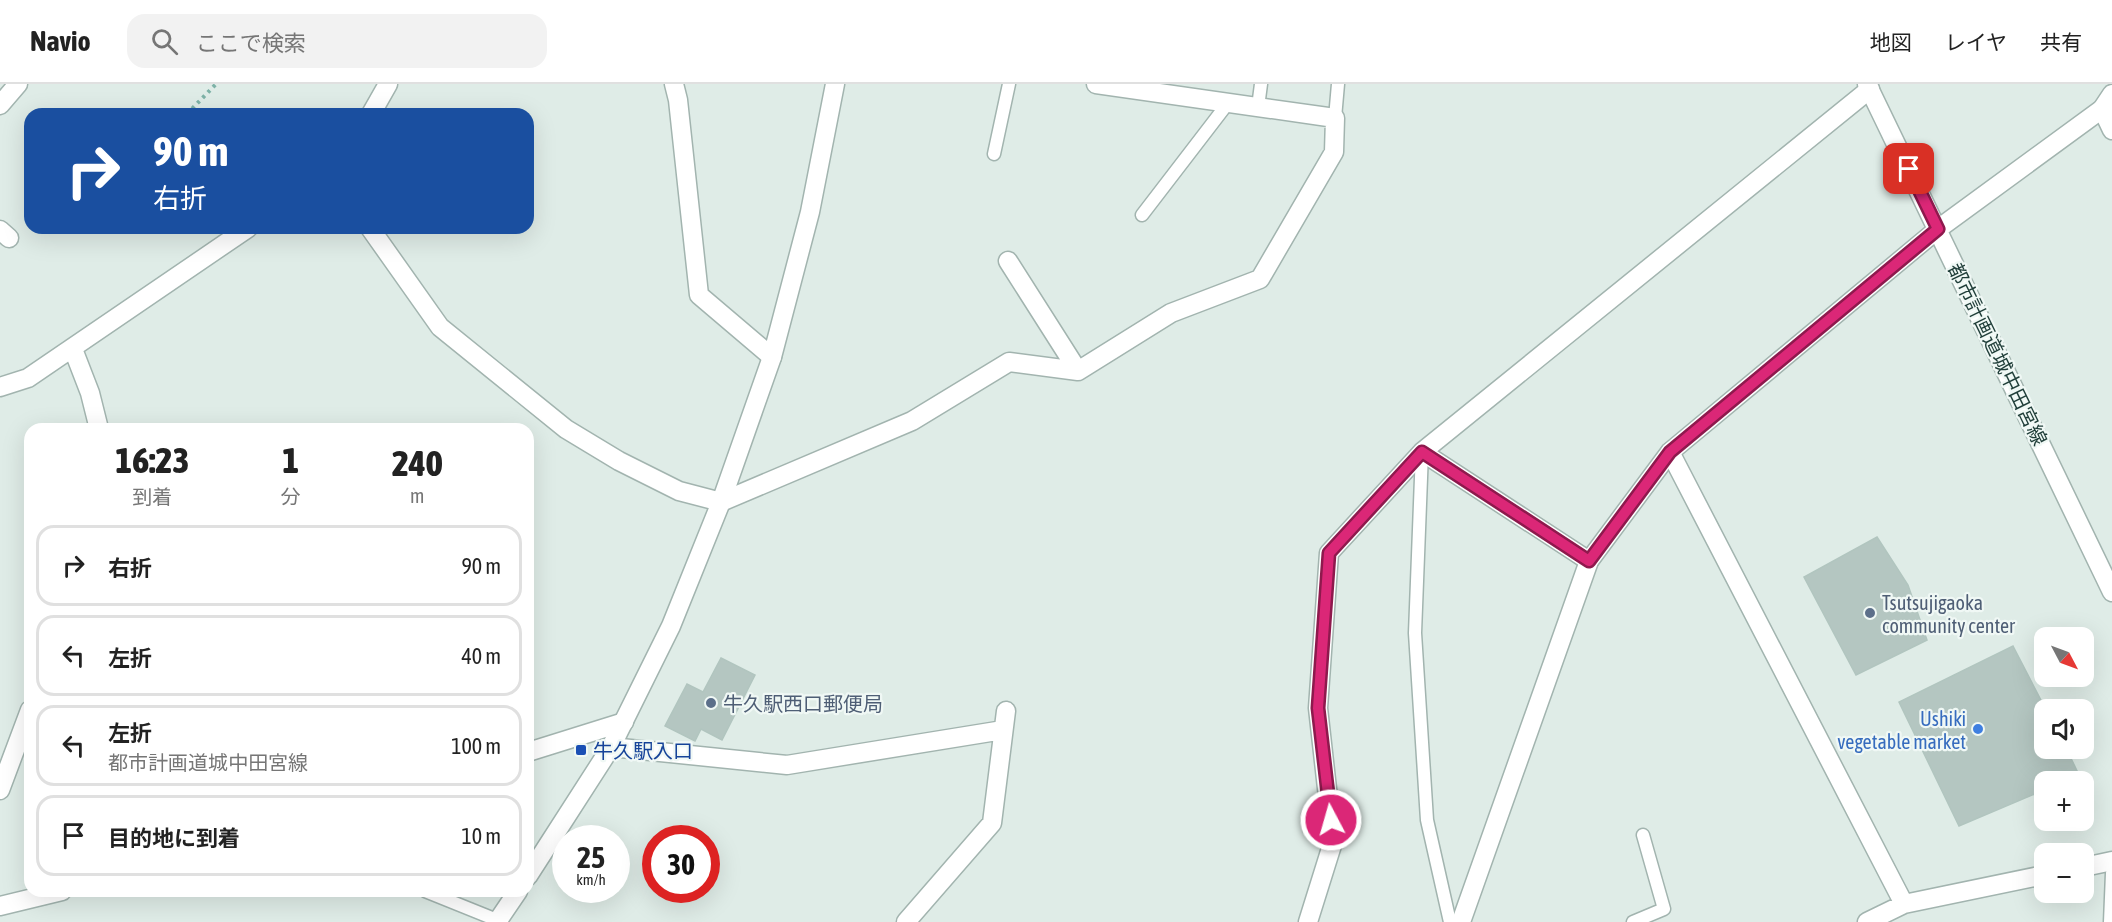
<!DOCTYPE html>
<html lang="ja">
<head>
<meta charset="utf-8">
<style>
  body { margin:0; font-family:"Asap Condensed","Noto Sans JP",sans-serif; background:#f2f2f2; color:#222; height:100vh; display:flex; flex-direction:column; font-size:22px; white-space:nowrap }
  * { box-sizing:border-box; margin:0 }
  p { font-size:20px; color:#767676 }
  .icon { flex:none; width:33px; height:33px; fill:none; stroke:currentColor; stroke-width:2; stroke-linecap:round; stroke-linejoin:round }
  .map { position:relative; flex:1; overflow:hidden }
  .drawer { position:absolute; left:24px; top:339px; width:510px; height:474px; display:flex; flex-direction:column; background:#fff; border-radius:18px; box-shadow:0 6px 24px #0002 }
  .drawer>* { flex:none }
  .guide { position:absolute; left:24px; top:24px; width:510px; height:126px; border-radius:18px; box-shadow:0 6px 24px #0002; background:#1a4fa0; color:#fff; overflow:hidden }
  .needle { width:39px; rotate:131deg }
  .controls { position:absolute; left:2034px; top:543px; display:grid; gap:12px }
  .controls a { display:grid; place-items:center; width:60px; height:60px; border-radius:12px; background:#fff; box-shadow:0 6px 24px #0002; font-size:30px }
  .speed { position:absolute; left:552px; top:741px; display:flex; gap:12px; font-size:30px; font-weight:700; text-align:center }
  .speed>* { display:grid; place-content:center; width:78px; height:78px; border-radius:50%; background:#fff; box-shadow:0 6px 24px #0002; line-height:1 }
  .speed small { font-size:15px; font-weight:400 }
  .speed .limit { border:9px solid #d22; background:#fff; color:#111 }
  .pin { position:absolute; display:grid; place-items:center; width:51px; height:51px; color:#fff; margin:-26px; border-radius:12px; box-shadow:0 3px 9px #0006 }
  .me { position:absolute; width:66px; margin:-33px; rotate:354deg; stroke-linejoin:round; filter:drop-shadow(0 0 4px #0008) }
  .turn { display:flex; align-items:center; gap:21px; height:126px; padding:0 30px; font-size:27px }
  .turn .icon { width:78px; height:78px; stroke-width:2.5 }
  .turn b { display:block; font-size:42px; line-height:51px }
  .eta { display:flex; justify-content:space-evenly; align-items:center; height:102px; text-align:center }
  .eta b { font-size:36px; font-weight:800; line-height:42px }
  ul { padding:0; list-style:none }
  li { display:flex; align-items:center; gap:18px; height:81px; margin:0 12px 9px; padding:0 18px; border:3px solid #e0e0e0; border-radius:18px }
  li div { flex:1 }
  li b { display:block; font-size:22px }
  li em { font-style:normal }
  header { display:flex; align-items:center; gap:36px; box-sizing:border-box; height:84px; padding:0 30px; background:#fff; border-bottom:2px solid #e0e0e0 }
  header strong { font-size:28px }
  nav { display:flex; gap:33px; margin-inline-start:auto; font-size:21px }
  .search { width:420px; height:54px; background:#f2f2f2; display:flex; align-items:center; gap:15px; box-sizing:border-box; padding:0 21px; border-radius:18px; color:#767676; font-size:22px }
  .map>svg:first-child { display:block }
</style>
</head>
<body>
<header>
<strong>Navio</strong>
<div class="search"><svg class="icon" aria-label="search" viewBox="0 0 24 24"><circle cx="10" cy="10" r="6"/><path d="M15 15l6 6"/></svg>ここで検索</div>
<nav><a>地図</a><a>レイヤ</a><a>共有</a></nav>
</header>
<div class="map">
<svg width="2112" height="838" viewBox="0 0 2112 838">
  <rect width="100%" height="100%" fill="#dfece7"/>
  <path fill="#b4c6c1" stroke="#b1c5bf" stroke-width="1.5" d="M1877 453 1908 501 1927 556 1856 591 1804 493Z
    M2013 562 2046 626 2044 664H2066L2079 691 2064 698H2044V706L1959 742 1899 618Z
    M721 574 755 591 722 656 701 645 695 657 665 642 687 600 703 608Z"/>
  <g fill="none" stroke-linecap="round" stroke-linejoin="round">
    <g stroke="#a2b4af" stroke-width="15">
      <path id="service" d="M1258 23 1261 0
        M1335 34 1338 0
        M994 70 1009 0
        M1142 131 1228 19
        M1422 368 1415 549 1427 736 1450 838
        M425 807 502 838
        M1633 838 1664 825 1643 751
        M2110 838 2112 789"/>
    </g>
    <g stroke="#a2b4af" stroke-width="21">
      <path id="minor" d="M674 0 678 16 699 211 772 273
        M0 21 18 0
        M2102 25 2112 46
        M371 30 388 0
        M370 144 440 243 566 345 619 377 679 407 721 418 912 337 1009 278 1078 287
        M0 146 9 154
        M1008 177 1078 287 1171 229 1260 195 1334 68 1335 34 1096 0
        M73 265 90 309 99 345
        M0 303 28 294 248 144
        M1422 368 1589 477
        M1670 368 1904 820 1867 838
        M611 663 787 681 1003 646
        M528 668 624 638
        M0 706 30 626
        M2084 783 2112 777
        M1904 820 2044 791
        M0 822 62 807
        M906 838 992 739 1006 627
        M1308 838 1333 758 1318 624 1329 469 1422 368 1870 5"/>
    </g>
    <g stroke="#a2b4af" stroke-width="21">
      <path id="tertiary" d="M1867 0 2112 508
        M528 792 611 663 671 542 721 418 772 273 810 128 835 0
        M497 838 518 807
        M1461 838 1589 477 1670 368 1938 145 2102 25 2112 10"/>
    </g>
    <path stroke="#7db2a7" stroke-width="4" stroke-dasharray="3 4.5" stroke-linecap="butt" d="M187 30 216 0"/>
    <use href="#service" stroke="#fff" stroke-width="12"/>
    <use href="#minor" stroke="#fff" stroke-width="18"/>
    <use href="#tertiary" stroke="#fff" stroke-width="18"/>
  </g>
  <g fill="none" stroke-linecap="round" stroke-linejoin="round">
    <g stroke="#8e194d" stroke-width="15">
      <path id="route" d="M1331 736 1318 624 1329 469 1422 368 1589 477 1670 368 1938 145 1909 85"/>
    </g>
    <use href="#route" stroke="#db2777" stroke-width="10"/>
  </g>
  <g fill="#5c6f8a" stroke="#f0f8f5" stroke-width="2">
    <circle cx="1870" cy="529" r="6"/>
    <circle cx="711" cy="619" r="6"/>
  </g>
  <circle fill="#3f7fe0" stroke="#f0f8f5" stroke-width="2" cx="1978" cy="645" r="6"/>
  <rect fill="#1a4fb4" stroke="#f0f8f5" stroke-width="2" x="575" y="660" width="12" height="12" rx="3"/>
  <g text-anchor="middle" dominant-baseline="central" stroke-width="4.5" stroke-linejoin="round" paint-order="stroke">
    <g font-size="20" fill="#1f3d38" stroke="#f0f8f5">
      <text transform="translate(1998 270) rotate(64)">都市計画道城中田宮線</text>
    </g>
    <g font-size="20" fill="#4e5e75" stroke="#f0f8f5" text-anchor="start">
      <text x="1882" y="518">Tsutsujigaoka<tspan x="1882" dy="23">community center</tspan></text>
      <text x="723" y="619">牛久駅西口郵便局</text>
    </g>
    <g font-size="20" fill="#366cbe" stroke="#f0f8f5" text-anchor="end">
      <text x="1966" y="634">Ushiki<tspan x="1966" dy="23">vegetable market</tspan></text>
    </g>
    <g font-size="20" fill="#164399" stroke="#f0f8f5" text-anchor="start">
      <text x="593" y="666">牛久駅入口</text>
    </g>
  </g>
</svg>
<div class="controls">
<a><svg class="needle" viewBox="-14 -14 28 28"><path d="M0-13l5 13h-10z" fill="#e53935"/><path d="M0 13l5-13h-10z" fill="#767676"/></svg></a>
<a><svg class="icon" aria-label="sound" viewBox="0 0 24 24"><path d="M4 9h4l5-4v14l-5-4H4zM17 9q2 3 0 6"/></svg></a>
<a>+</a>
<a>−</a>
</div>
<div class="speed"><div>25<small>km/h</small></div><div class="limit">30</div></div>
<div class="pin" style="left:1909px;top:85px;background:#d93025"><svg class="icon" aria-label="arrive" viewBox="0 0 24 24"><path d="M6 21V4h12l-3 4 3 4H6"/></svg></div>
<svg class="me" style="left:1331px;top:736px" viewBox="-20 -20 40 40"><circle r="17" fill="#db2777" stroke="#fff" stroke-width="3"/><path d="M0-11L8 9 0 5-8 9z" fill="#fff"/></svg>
<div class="guide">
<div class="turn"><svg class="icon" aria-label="right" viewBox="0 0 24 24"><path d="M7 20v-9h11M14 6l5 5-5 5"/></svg><div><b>90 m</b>右折</div></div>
</div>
<section class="drawer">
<div class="eta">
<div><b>16:23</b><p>到着</p></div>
<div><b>1</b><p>分</p></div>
<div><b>240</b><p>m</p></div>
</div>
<ul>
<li><svg class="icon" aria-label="right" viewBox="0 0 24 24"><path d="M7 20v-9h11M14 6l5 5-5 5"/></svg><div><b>右折</b></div><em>90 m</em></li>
<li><svg class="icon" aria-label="left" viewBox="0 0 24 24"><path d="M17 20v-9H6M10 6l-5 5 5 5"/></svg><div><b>左折</b></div><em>40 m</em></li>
<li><svg class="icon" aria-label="left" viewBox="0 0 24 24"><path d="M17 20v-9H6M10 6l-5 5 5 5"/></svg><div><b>左折</b><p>都市計画道城中田宮線</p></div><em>100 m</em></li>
<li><svg class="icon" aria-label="arrive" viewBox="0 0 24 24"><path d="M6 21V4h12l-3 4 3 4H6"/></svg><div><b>目的地に到着</b></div><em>10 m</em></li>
</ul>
</section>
</div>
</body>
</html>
